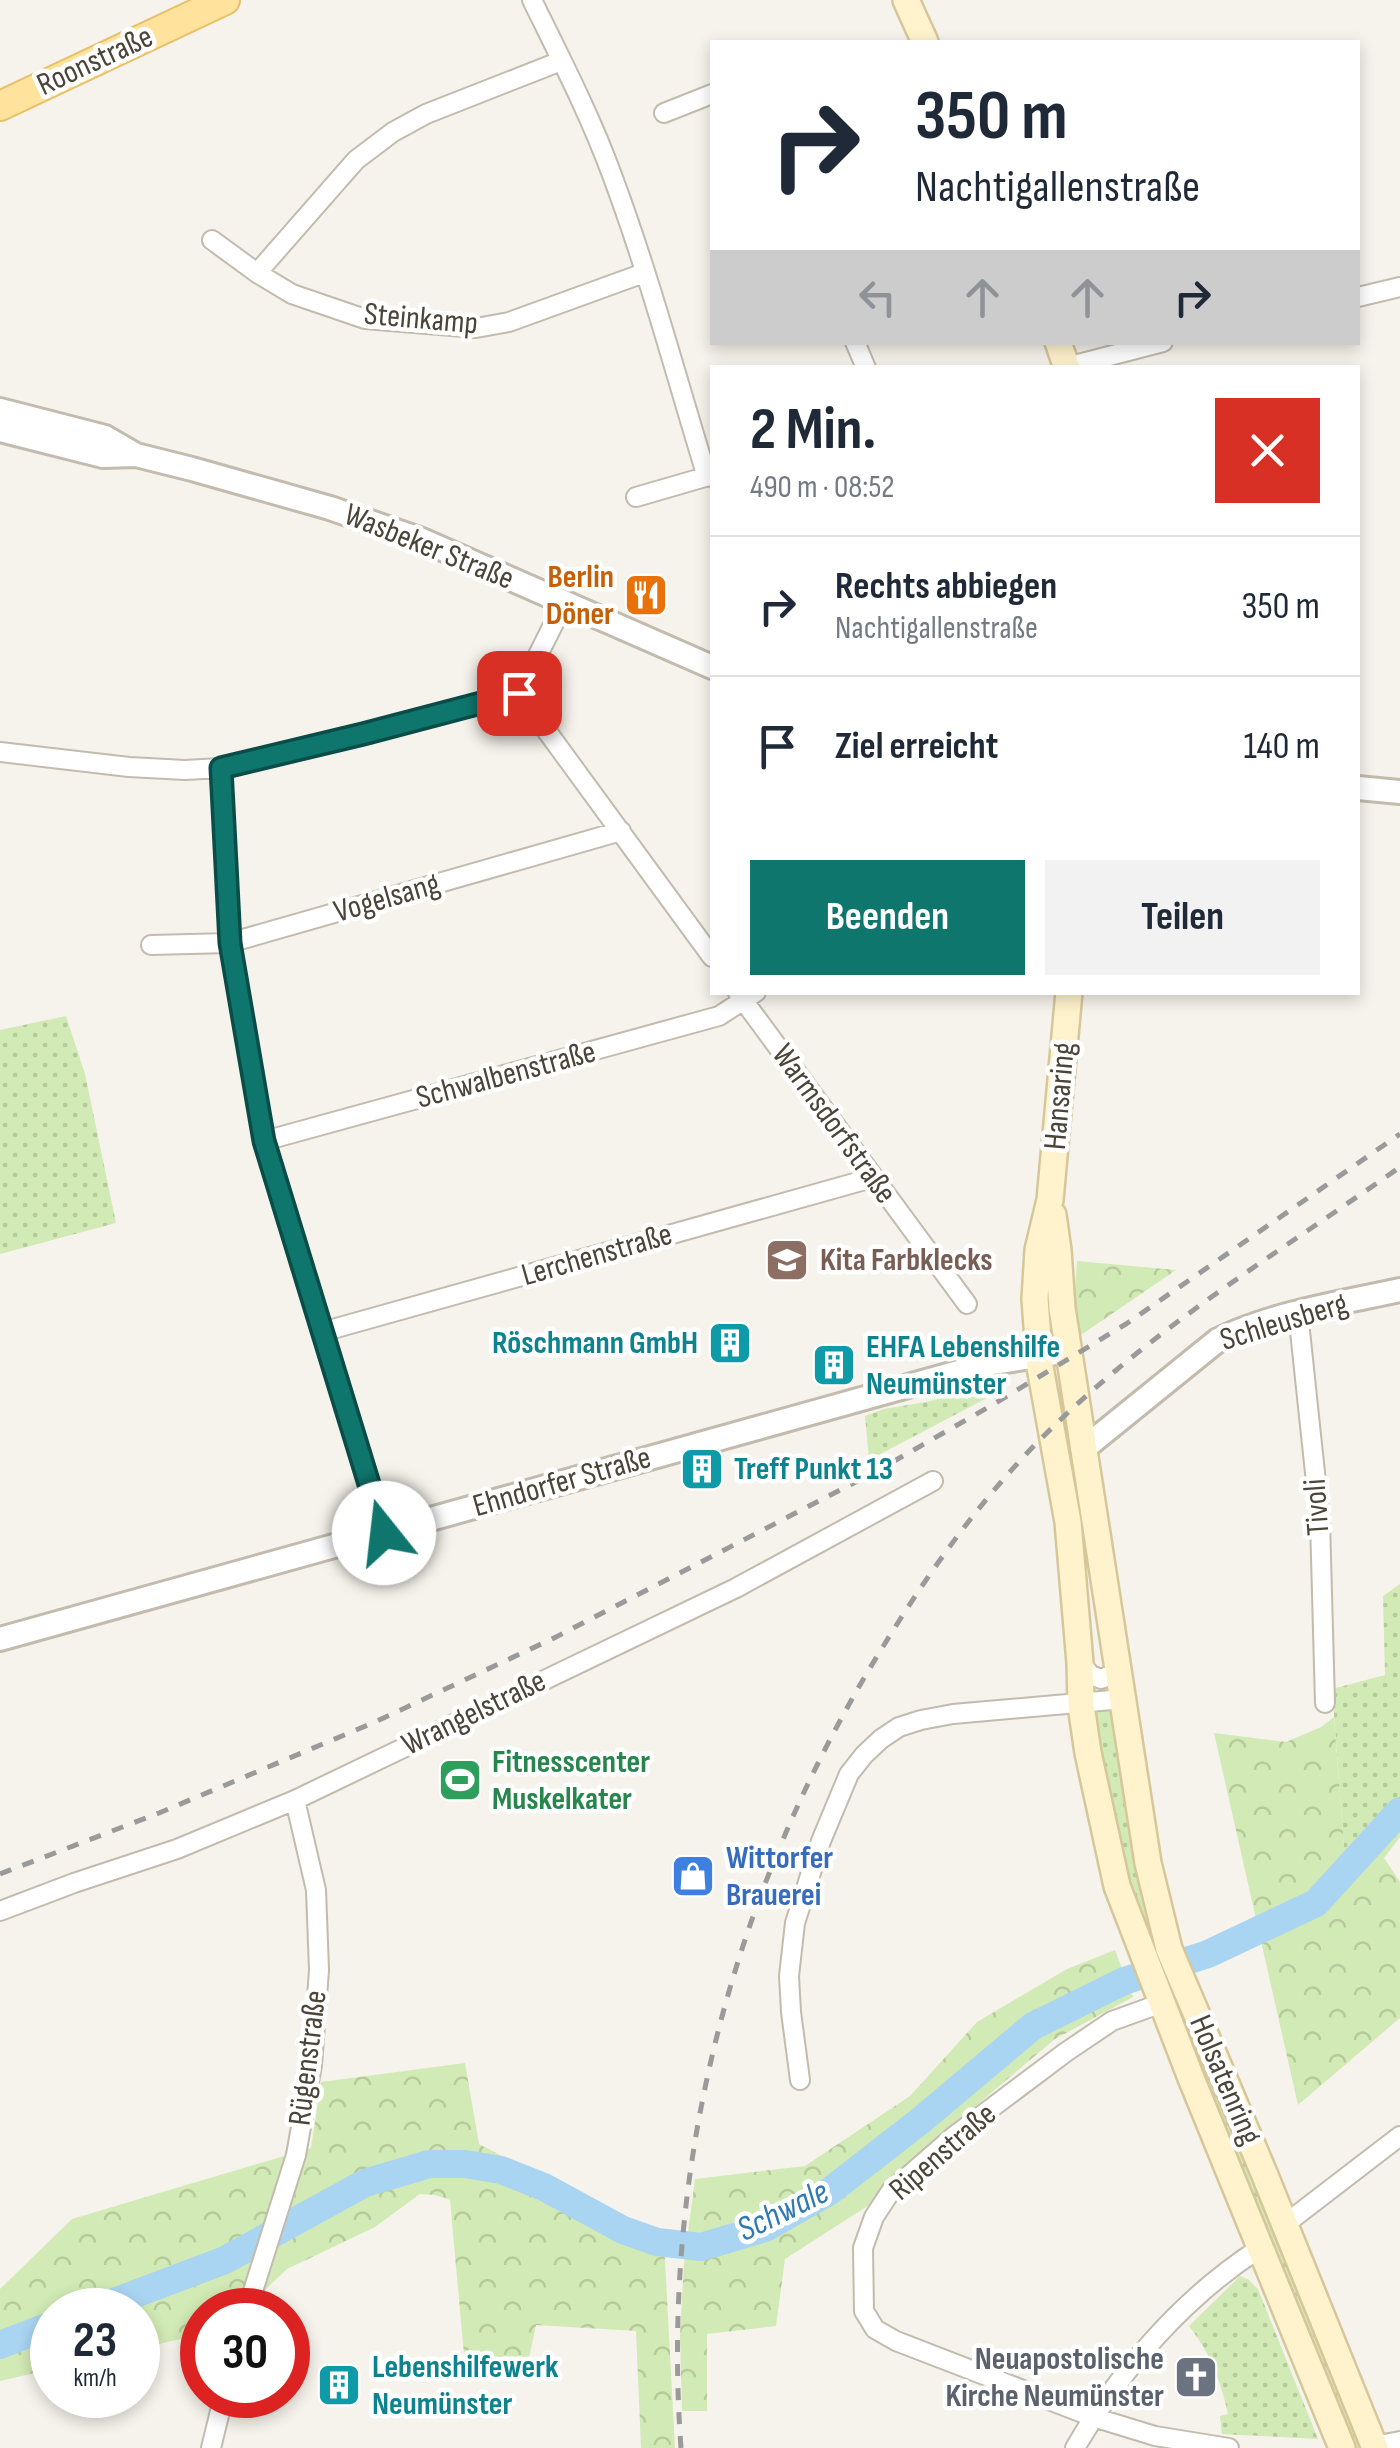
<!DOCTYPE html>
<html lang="de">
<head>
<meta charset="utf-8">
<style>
  body { margin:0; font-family:"Sofia Sans Condensed",sans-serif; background:#f2f2f3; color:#1f2937; height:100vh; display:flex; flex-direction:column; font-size:38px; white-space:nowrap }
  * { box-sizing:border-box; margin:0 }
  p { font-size:32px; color:#747a83 }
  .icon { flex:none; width:55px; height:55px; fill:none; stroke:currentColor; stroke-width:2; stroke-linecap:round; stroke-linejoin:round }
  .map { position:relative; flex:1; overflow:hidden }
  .panel { position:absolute; left:710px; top:365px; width:650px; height:630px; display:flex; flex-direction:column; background:#fff; border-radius:0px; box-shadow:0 5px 15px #0003 }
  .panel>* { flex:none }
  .top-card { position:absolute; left:710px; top:40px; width:650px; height:305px; border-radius:0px; box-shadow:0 5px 15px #0003; background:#fff; color:#1f2937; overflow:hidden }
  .speed { position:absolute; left:30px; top:2288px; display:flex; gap:20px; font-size:50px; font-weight:700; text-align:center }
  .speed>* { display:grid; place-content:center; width:130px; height:130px; border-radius:50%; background:#fff; box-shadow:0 5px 15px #0003; line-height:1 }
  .speed small { font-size:25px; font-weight:400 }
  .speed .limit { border:15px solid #d22; background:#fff; color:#111 }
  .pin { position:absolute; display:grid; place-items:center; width:85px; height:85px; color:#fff; margin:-42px; border-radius:20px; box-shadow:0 5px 15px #0006 }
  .me { position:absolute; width:110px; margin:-55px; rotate:344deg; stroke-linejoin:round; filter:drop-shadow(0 0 8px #0008) }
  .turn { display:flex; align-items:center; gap:35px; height:210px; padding:0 40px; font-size:45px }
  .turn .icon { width:130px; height:130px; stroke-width:2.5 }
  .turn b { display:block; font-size:70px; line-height:85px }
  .lanes { display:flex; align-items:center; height:95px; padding:0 40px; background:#0003; justify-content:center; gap:50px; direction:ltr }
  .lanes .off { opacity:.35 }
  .round { display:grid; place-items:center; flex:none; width:105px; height:105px; border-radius:0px; background:#f2f2f3 }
  .head { display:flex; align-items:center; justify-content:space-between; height:170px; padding:0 40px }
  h1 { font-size:60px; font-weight:700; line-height:75px }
  .button { display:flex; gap:20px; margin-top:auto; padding:20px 40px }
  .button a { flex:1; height:115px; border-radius:0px; background:#0f766e; color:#fff; font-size:40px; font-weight:700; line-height:115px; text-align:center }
  .button a+a { background:#f2f2f3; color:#1f2937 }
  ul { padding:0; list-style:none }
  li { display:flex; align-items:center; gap:30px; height:140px; padding:0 40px; border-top:2px solid #e0e1e3 }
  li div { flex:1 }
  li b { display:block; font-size:38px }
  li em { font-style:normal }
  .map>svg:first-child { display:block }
</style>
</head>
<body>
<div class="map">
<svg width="1400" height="2448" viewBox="0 0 1400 2448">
  <defs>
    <pattern id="green-dots" width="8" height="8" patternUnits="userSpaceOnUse" patternTransform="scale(2.5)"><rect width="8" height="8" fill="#d2eab5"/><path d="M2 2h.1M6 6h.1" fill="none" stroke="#b6ca9c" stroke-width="1.8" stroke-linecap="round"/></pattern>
    <pattern id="forest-crowns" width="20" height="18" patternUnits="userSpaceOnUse" patternTransform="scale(2.5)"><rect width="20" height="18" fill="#d2eab5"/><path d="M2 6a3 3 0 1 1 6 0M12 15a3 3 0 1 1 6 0" fill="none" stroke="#b6ca9c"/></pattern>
  </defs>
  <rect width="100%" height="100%" fill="#f6f3ec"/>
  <path fill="url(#green-dots)" d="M66 1016 85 1074 116 1223 0 1254V1030Z
    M990 1386 1004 1389 869 1460 865 1416 884 1409 926 1402Z
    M1400 1584V1815L1346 1872 1332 1689 1385 1675 1383 1596Z
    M1110 1709 1113 1711 1153 1934 1150 1938 1131 1903 1092 1710Z
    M1183 2013 1369 2448H1351L1179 2016Z
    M1240 2276 1249 2280 1258 2289 1318 2439 1222 2434 1220 2416 1228 2414C1220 2378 1211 2355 1189 2326Z"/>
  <path fill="url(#forest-crowns)" d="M1077 1261 1176 1270 1081 1335 1074 1308Z
    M1334 1717 1346 1871 1400 1815V1837L1384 1858 1400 1882V2018L1298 2105 1214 1733 1286 1742 1321 1727Z
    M1115 1950 1133 1997 1055 2039 947 2130 891 2191 785 2259 776 2326 707 2334V2411H682L680 2336 684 2263 695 2179 805 2166 910 2096 977 2022 1067 1969Z
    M465 2063 479 2144 664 2241 675 2448H641L636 2331 536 2325 528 2363 490 2371 464 2355 450 2200 435 2195 420 2194 375 2227 287 2269 244 2310H202V2334L138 2349V2310H52V2369L0 2381V2289L72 2219 311 2148 321 2082Z"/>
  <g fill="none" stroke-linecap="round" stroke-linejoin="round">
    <path stroke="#a9d4f2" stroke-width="28" d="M93 2310 225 2260 365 2183 429 2164H465L501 2170 544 2187 623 2230 657 2242 701 2247 765 2228 830 2191 920 2121 1033 2026 1124 1981 1208 1954 1316 1903 1400 1811
      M0 2345 52 2325"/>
    <g stroke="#c2bbae" stroke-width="22">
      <path id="minor" d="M532 0C560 57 590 115 612 175 649 274 676 376 707 477
        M561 61 426 114 393 132 356 160 257 273 292 294 365 319 476 328 509 322 644 273
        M664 113 712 94
        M212 240 257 273
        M1358 297 1400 287
        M855 342 866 368
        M1063 368 1163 342
        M636 497 712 475
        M564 603 519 693 712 957
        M0 752 129 767 185 770 221 768 363 734 519 693
        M221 768 229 943 264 1141 384 1533
        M151 945 229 943 621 831
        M738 993 967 1304
        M264 1141 719 1016 756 992
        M1298 1312 1320 1520 1325 1703
        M322 1332 872 1178
        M1080 1663 1091 1675 1101 1679 1118 1672
        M0 1911 74 1883 177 1849 295 1800 736 1588 933 1481
        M1162 2003 1112 2021 1066 2052 953 2137 891 2191 874 2217 863 2248 864 2311 875 2329 896 2341 1093 2417 1155 2436 1229 2448
        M800 2080 791 2012 789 1976 795 1923 821 1841 849 1774 864 1755 881 1739 899 1727 921 1720 953 1714 1123 1699
        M1284 2225 1400 2136
        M247 2310 296 2155 312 2065 319 1970 316 1890 295 1800
        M1374 2446 1400 2441
        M211 2448 224 2395
        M1075 2448C1120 2370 1184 2297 1260 2248"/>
    </g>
    <g stroke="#c2bbae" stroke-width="28">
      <path id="tertiary" d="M0 410 105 437 136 455
        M0 430 103 456 136 455 192 469 330 508 422 540 712 667
        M1358 788 1400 792
        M1082 1447 1092 1442 1218 1340C1274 1313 1339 1303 1400 1290
        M0 1639 987 1364 1068 1351"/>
    </g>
    <g stroke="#d6c79b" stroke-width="30">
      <path id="secondary" d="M906 0 925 42
        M1058 342 1067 368
        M1069 992 1050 1200 1038 1250 1035 1299 1040 1367 1068 1522 1080 1663 1081 1705 1088 1753 1117 1886 1191 2078 1342 2448
        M1053 1215 1058 1250 1062 1308 1148 1863 1169 1949 1264 2173 1375 2448"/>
    </g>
    <g stroke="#e6c16a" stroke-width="32">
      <path id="primary" d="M0 106 225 0"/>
    </g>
    <use href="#minor" stroke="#fff" stroke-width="18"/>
    <use href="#tertiary" stroke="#fff" stroke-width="22"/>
    <use href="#secondary" stroke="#fff3cd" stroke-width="25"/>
    <use href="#primary" stroke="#ffe39c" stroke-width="28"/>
    <path stroke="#9a9a9a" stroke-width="5" stroke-dasharray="12 12" stroke-linecap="butt" d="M0 1874 159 1813 375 1722 554 1638 875 1472 994 1404 1126 1324 1400 1134
      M681 2448C660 2164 734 1886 884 1645 933 1565 989 1488 1056 1424 1159 1324 1284 1249 1400 1167"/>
  </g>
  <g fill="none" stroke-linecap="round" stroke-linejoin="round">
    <g stroke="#0a4d48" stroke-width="25">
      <path id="route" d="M384 1533 264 1141 230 943 221 768 363 734 519 693"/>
    </g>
    <use href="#route" stroke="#0f766e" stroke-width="18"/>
  </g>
  <defs>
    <g id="restaurant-square" transform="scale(2.25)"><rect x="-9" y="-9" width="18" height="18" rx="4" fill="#e8710a" stroke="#fff"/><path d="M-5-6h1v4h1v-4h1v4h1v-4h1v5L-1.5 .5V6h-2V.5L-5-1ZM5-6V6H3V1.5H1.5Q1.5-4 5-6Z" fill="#fff"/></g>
    <g id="school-square" transform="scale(2.25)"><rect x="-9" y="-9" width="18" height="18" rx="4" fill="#8d6e63" stroke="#fff"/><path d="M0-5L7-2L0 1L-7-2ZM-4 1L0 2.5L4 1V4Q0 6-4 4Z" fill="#fff"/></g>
    <g id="building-square" transform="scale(2.25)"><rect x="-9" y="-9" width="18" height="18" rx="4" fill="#0f9aa8" stroke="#fff"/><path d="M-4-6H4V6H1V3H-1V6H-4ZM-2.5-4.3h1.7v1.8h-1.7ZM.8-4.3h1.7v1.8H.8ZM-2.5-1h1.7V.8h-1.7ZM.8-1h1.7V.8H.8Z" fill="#fff"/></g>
    <g id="stadium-square" transform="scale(2.25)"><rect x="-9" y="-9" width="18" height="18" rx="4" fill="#2e9e5b" stroke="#fff"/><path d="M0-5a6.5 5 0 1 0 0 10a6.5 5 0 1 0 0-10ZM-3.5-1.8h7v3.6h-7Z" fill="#fff"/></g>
    <g id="shop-square" transform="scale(2.25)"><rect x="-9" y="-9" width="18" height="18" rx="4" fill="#3f7fe0" stroke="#fff"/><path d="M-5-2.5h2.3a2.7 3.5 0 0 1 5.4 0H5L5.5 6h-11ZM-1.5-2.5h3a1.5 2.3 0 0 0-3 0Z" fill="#fff"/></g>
    <g id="church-square" transform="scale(2.25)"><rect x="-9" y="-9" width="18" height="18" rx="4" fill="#6b7280" stroke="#fff"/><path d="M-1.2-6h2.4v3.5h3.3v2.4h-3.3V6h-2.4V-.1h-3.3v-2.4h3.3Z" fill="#fff"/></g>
  </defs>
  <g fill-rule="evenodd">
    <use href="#restaurant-square" x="646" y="595"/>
    <use href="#school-square" x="787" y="1260"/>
    <use href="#building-square" x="730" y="1343"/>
    <use href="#building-square" x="834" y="1365"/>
    <use href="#building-square" x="702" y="1469"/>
    <use href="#stadium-square" x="460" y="1780"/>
    <use href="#shop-square" x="693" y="1876"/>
    <use href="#church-square" x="1196" y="2377"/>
    <use href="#building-square" x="339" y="2385"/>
  </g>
  <g text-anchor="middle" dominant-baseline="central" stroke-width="9" stroke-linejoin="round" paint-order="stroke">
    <g font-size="32" fill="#4b4439" stroke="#fff">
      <text transform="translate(95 61) rotate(-25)">Roonstraße</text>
      <text transform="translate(421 319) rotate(5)">Steinkamp</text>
      <text transform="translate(429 547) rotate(22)">Wasbeker Straße</text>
      <text transform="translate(387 898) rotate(-16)">Vogelsang</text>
      <text transform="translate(506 1075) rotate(-15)">Schwalbenstraße</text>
      <text transform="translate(1060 1096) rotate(-85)">Hansaring</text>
      <text transform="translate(834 1124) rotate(54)">Warmsdorfstraße</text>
      <text transform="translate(597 1255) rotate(-16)">Lerchenstraße</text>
      <text transform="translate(1284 1322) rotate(-17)">Schleusberg</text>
      <text transform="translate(562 1482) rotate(-16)">Ehndorfer Straße</text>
      <text transform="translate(1317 1507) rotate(-94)">Tivoli</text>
      <text transform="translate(474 1713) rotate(-26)">Wrangelstraße</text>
      <text transform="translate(308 2058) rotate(-83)">Rügenstraße</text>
      <text transform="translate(1225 2080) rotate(67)">Holsatenring</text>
      <text transform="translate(943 2152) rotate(-41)">Ripenstraße</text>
    </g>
    <g font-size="32" font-weight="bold" fill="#c56008" stroke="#fff" text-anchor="end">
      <text x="614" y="577">Berlin<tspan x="614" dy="37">Döner</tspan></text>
    </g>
    <g font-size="32" font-weight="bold" fill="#785e54" stroke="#fff" text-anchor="start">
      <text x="820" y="1260">Kita Farbklecks</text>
    </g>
    <g font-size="32" font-weight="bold" fill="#0d838f" stroke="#fff" text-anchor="start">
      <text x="698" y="1343" text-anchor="end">Röschmann GmbH</text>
      <text x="866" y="1347">EHFA Lebenshilfe<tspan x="866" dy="37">Neumünster</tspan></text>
      <text x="734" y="1469">Treff Punkt 13</text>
      <text x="372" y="2367">Lebenshilfewerk<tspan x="372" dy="37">Neumünster</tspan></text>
    </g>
    <g font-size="32" font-weight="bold" fill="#27864d" stroke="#fff" text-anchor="start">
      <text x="492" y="1762">Fitnesscenter<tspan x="492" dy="37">Muskelkater</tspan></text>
    </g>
    <g font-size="32" font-weight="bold" fill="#366cbe" stroke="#fff" text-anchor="start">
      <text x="726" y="1858">Wittorfer<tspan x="726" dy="37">Brauerei</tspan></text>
    </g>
    <g font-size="32" font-weight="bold" fill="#5b616d" stroke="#fff" text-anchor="end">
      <text x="1164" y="2359">Neuapostolische<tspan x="1164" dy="37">Kirche Neumünster</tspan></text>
    </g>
    <g font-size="35" font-style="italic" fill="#2e7ab2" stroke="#fff">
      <text transform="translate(783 2211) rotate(-26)">Schwale</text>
    </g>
  </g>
</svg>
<div class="speed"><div>23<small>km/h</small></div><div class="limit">30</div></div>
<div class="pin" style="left:519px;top:693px;background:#d93025"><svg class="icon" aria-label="arrive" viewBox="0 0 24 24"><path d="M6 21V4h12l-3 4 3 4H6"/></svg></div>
<svg class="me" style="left:384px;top:1533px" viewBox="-20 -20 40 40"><circle r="19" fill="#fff"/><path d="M0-13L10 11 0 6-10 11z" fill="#0f766e"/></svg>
<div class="top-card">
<div class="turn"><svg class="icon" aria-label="right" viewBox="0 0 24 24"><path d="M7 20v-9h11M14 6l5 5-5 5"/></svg><div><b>350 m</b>Nachtigallenstraße</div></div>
<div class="lanes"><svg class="icon off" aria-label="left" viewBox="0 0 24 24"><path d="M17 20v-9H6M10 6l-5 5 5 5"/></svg><svg class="icon off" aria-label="ahead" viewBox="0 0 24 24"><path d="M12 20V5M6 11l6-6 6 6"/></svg><svg class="icon off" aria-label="ahead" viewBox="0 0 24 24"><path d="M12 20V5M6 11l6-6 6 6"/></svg><svg class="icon" aria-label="right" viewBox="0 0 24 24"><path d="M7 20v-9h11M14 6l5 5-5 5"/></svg></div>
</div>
<section class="panel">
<div class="head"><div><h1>2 Min.</h1><p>490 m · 08:52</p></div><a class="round" style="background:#d93025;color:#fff"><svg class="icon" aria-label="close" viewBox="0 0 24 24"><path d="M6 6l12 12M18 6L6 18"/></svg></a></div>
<ul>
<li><svg class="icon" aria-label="right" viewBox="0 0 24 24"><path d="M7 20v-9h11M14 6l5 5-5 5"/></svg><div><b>Rechts abbiegen</b><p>Nachtigallenstraße</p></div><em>350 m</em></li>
<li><svg class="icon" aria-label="arrive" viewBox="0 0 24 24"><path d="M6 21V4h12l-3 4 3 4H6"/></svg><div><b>Ziel erreicht</b></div><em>140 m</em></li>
</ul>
<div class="button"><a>Beenden</a><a>Teilen</a></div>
</section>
</div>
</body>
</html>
